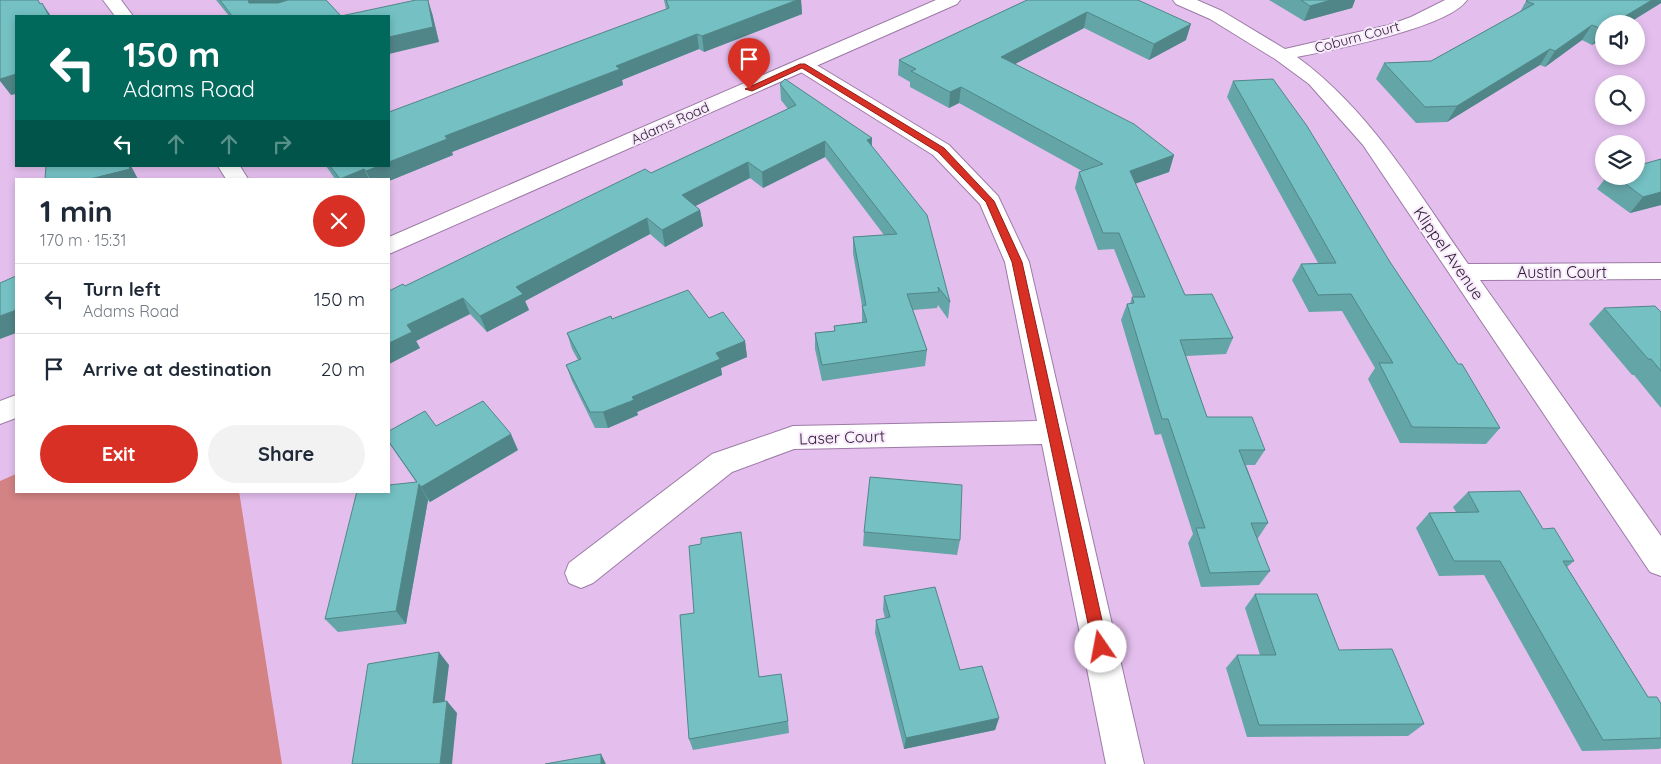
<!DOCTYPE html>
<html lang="en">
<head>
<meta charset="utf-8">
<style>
  body { margin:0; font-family:Quicksand,sans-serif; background:#f2f2f3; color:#1f2937; height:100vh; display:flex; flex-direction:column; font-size:19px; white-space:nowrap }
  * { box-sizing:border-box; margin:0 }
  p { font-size:16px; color:#747a83 }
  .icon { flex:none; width:28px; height:28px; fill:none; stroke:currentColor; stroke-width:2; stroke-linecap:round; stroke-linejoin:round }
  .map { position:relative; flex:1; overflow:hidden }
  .panel { position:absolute; left:15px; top:178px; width:375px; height:315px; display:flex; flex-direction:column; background:#fff; border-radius:0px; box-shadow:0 2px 8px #0003 }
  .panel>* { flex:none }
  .guide { position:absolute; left:15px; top:15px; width:375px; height:152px; border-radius:0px; box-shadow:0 2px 8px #0003; background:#00695c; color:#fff; overflow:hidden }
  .fabs { position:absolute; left:1595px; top:15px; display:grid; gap:10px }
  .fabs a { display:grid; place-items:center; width:50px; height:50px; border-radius:50%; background:#fff; box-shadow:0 2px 8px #0003; font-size:25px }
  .pin { position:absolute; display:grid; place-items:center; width:42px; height:42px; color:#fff; margin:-51px -21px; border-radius:50% 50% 50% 0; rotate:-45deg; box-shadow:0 0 5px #0007 }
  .pin .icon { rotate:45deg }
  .me { position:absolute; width:55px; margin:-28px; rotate:348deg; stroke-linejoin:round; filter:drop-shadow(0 0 4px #0008) }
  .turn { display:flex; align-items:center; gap:18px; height:105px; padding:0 25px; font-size:22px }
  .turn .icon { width:65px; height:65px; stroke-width:2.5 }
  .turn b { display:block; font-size:35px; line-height:42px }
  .lanes { display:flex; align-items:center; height:48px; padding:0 25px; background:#0003; justify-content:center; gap:25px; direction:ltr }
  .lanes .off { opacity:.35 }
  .round { display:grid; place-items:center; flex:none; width:52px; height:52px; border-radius:26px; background:#f2f2f3 }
  .head { display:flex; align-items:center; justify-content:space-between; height:85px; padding:0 25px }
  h1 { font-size:30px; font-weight:800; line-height:38px }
  .action { display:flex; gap:10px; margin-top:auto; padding:10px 25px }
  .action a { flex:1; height:58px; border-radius:30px; background:#d93025; color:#fff; font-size:20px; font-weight:800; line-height:58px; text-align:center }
  .action a+a { background:#f2f2f3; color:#1f2937 }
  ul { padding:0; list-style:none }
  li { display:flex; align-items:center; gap:15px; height:70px; padding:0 25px; border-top:1px solid #e0e1e3 }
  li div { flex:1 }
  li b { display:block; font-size:19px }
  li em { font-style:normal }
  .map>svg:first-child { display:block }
</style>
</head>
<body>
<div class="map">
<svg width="1661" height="764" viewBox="0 0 1661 764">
  <rect width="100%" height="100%" fill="#e4bfee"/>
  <path fill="#d38384" d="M16 474V491H239L282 764H0V481Z"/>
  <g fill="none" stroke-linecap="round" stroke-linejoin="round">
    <g stroke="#9d7ba6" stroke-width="2">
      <path id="minor" d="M103 0H121L133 16H115Z
        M1173 0H1197L1222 11 1285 49 1389 25 1411 17 1445 0H1467C1448 28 1332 50 1297 57 1370 110 1417 191 1468 264L1661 263V279L1480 280 1661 536V576L1650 572 1363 145 1309 84 1275 59 1210 19 1176 4Z
        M803 59 810 61 949 145 998 196 1029 262 1144 764H1106L1042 444 794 449 732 472 593 583 581 588 569 583 565 573 569 563 712 454 793 426 1037 421 1005 262 980 204 933 155 796 69 793 65 796 61Z
        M218 166H240L248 179H226Z"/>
    </g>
    <g stroke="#9d7ba6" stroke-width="2">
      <path id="tertiary" d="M936 0H960L957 4 389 254V237Z
        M16 395V418L0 424V401Z"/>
    </g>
    <use href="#minor" fill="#fff" fill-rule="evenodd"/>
    <use href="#tertiary" fill="#fff" fill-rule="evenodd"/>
  </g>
  <path fill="#64a5a8" d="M216 0H326L341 16 432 13 439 42 389 16H229Z
    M664 0H801L802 14 704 52 699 49 622 80 623 85 452 152 453 155 389 181V179H335L326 166H389L666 9Z
    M1027 0H1138L1186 40 1149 60 1084 28 1015 64 1174 155 1169 172 1135 184 1185 295 1233 338 1226 354 1186 356 1207 417 1265 450 1255 465H1246L1268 523 1258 538H1257L1270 571 1259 585 1201 587 1188 543 1193 534 1161 434 1155 435 1121 320 1127 304H1130L1132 297H1133L1114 249 1098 250 1075 188 1079 172 1082 171 959 103 949 108 910 87V82L898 75 899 60Z
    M1269 0H1355L1352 8 1304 21Z
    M1661 0V3L1627 24H1604V38L1592 45 1582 40 1545 67 1540 65 1447 122 1416 123 1376 79 1384 63 1431 61 1520 12 1526 1Z
    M1233 81 1390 262 1500 428 1486 444 1400 443 1368 379 1375 368 1342 311 1309 312 1292 280 1301 264 1318 263 1227 97Z
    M780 84 872 138V147L950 302 948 319 938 305 937 308 913 310 927 350 925 366 822 381 815 349V333L834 331V326L862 322V306L853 253V237L884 235 825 157 763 188 750 178 695 206 700 210 703 226 665 247 650 234 525 301 529 310 487 332 470 314 416 341 420 348 389 364 405 286 651 173 788 109 781 100Z
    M1661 159V205L1630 213 1597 189 1607 176H1636Z
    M1604 308 1661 312V408L1634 375H1632L1589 324Z
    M709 318 745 341 747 357 721 368 722 375 637 412 638 415 608 428H595L572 381 566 365 578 360 572 349 567 333 612 319Z
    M436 426 518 450 430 502 428 500 406 624 338 632 325 619 416 482 389 443V431Z
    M1468 492 1543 529 1574 561 1567 567 1648 697 1661 704V748L1659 749 1582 751 1484 575 1439 576 1416 528 1429 513 1456 512 1453 507Z
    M864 532 960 540 957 555 863 546Z
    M1255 594 1339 650 1424 724 1408 736 1247 737 1226 668 1237 655H1260L1245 608Z
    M884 596 960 670 999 718 995 730 904 749 875 633 876 620 885 618 883 610Z
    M759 677 788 721 789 733 693 750 689 739Z"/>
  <path fill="#518688" d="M248 0H297L256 15Z
    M428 0 432 13 439 42 389 54V37Z
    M797 0H801L802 14 704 52 702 36Z
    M1331 0H1355L1352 8 1304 21 1310 6Z
    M1652 0H1661V3L1627 24H1612Z
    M42 3 51 16H49Z
    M1087 12 1084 28 998 73 1001 57Z
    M1191 24 1186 40 1149 60 1154 44Z
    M1592 25 1582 40 1545 67 1555 51Z
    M1604 28V38L1592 45 1602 29Z
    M697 34 699 49 622 80 623 85 452 152 453 155 389 181V179H370L366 171 379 166H389V162L445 136 616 66Z
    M1550 49 1540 65 1447 122 1457 106Z
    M16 74V94L11 95 0 81V79Z
    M961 87 959 103 949 108 950 92Z
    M872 138 871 154 867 140Z
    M825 141V157L763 188 762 172Z
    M1174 155 1169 172 1125 187 1130 171Z
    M748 162 750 178 684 212 682 195Z
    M129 166H131L138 179H90Z
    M364 169 369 179H340Z
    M1661 192V205L1630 213 1643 197Z
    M700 210 703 226 665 247 662 230Z
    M647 218 650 234 525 301 529 310 487 332 480 316 516 287Z
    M463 298 470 314 416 341 420 348 389 364V343L407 325Z
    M16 310V333L0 339V316Z
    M745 341 747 357 721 368 722 375 637 412 638 415 608 428 603 412 716 353Z
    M511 434 518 450 430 502 421 487Z
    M419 484 428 500 406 624 396 611Z
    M439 652 449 665 443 715 433 703Z
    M447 701 457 713 452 764H440Z
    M999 718 995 730 904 749 906 738Z
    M601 754 606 764H601Z"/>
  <path fill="#74c0c3" stroke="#518688" d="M0 0H38L40 4 42 3 49 16H16V74L0 79Z
    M220 0H248L249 3H278L288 0H326L341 16 416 0H428L433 27 389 37V16H232Z
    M666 0H797L702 36 697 34 616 66 620 69 445 136 447 139 389 162V112L669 8Z
    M1027 0H1138L1191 24 1154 44 1087 12 1001 57 1134 124 1174 155 1130 171 1185 295 1212 294 1233 338 1180 340 1207 417H1252L1265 450H1239L1268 523H1251L1270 571 1210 573 1196 528H1205L1168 419H1162L1127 304 1134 303 1132 297H1145L1119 233H1103L1079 172 1103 164 961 87 950 92 911 71 916 69 899 60Z
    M1301 0H1331L1310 6Z
    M1528 0H1652L1612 24H1604V28L1602 29 1592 25 1555 51 1550 49 1457 106 1425 107 1384 63 1431 61 1534 4 1526 1Z
    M785 79 872 138 867 140 927 215 950 302 938 287 939 292 907 294 927 350 822 365 815 333 835 331 834 326 867 322 862 306 866 305 853 237 897 234 825 141 762 172 748 162 682 195 700 210 662 230 647 218 516 287 523 294 480 316 463 298 407 325 412 332 389 343V291L403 284 405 286 645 169 651 173 796 105 780 84Z
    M1273 79 1307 126 1390 262 1458 364H1462L1500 428 1412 427 1379 363H1393L1351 294 1318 295 1301 264 1336 263 1233 81Z
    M1661 159V192L1643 197 1615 176H1636V166Z
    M46 166H129L130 169 90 179H45Z
    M330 166H379L366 171 364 169 340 179Z
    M16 276V310L0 316V283Z
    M688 290 709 318 723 312 745 341 716 353 720 359 632 397 634 400 603 412H590L566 365 581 359 567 333 611 316 612 319Z
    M1655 306 1661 312V371L1651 359H1648L1604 308Z
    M483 401 511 434 421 487 419 484 396 611 325 619 357 491H389V485L417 482 389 442V431L425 411 436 426Z
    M870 477 962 485 960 540 864 532Z
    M1520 491 1543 529 1554 528 1574 561H1563L1648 697H1657L1661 704V738L1603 740 1500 561H1454L1429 513 1479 512 1468 492Z
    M741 532 759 677 781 674 788 721 689 739 680 615 694 613 689 546 701 544V538Z
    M935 587 960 670 982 666 999 718 906 738 876 620 890 617 884 596Z
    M1255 594H1317L1339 650 1392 649 1424 724 1259 725 1237 655H1276Z
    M439 652 433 703 447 701 440 764H352L368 664Z
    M601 754V764H545Z"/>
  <path fill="#d93025" stroke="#8d1f18" d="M800 64H805L944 148 994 201 1022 262 1108 647 1106 652 1101 654 1096 652 1093 647 1012 262 986 202 938 152 802 68 752 91 745 89Z"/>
  <g text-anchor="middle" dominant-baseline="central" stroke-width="4" stroke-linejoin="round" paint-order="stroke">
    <g font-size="14" fill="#312335" stroke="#f8e9fc">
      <text transform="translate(1357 37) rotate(-15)">Coburn Court</text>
      <text transform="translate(670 123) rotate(-24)">Adams Road</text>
    </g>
    <g font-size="16" fill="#312335" stroke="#f8e9fc">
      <text transform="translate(1449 253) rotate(55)">Klippel Avenue</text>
      <text x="1562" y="272">Austin Court</text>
      <text transform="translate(842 437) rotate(-2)">Laser Court</text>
    </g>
  </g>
</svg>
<div class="fabs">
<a><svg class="icon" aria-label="sound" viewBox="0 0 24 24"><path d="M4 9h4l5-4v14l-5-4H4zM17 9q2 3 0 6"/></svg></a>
<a><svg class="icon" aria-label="search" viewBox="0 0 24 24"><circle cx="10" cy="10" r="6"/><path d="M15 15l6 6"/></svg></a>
<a><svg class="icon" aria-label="layers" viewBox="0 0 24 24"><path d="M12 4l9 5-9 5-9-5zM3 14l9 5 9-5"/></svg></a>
</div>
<div class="pin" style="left:749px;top:89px;background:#d93025"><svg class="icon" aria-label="arrive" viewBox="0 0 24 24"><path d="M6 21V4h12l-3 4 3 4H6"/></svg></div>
<svg class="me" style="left:1101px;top:647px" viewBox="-20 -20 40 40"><circle r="19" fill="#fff"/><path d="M0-13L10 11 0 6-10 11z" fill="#d93025"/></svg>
<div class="guide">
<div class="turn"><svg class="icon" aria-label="left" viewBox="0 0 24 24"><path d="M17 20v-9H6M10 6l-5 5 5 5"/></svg><div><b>150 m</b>Adams Road</div></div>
<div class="lanes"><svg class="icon" aria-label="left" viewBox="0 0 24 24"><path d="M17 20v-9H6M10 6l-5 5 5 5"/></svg><svg class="icon off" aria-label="ahead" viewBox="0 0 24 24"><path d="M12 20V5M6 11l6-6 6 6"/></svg><svg class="icon off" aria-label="ahead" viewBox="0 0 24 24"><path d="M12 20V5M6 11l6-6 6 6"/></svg><svg class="icon off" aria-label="right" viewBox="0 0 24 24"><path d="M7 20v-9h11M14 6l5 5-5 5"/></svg></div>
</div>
<section class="panel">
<div class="head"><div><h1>1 min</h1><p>170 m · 15:31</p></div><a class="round" style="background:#d93025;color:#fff"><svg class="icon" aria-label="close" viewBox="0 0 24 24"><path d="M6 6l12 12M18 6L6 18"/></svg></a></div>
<ul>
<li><svg class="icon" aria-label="left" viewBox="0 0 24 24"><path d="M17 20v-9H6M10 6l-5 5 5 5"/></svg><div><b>Turn left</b><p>Adams Road</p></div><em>150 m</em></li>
<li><svg class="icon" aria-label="arrive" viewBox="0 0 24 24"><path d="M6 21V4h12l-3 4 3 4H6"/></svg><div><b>Arrive at destination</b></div><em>20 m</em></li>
</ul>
<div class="action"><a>Exit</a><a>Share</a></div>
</section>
</div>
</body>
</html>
